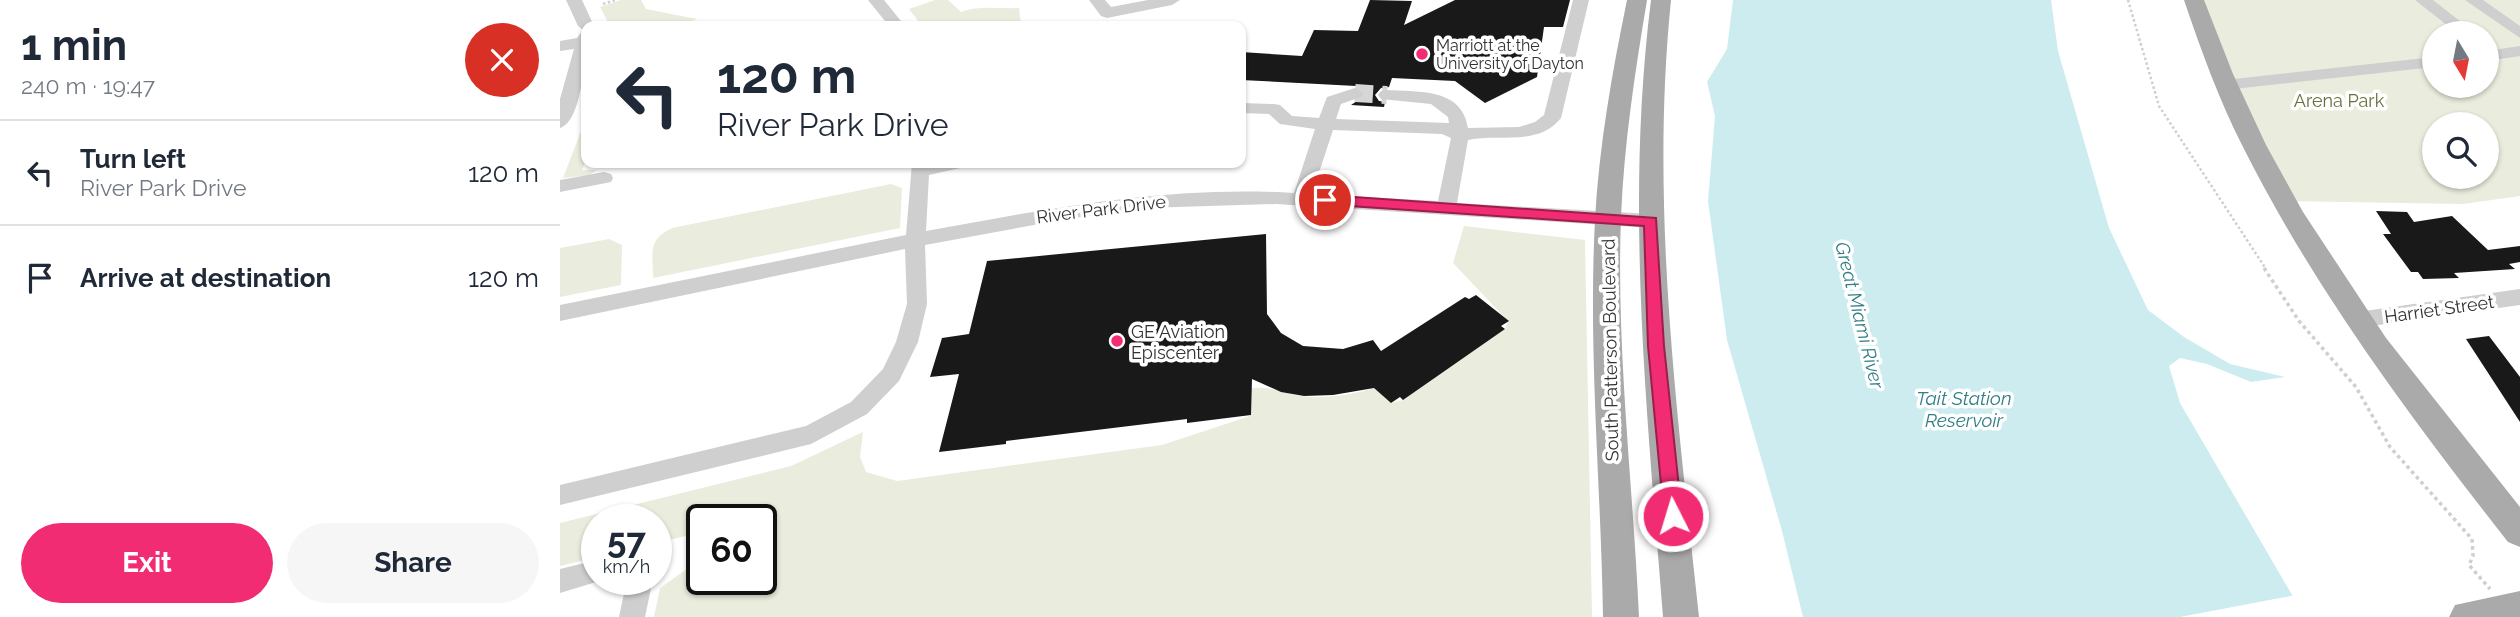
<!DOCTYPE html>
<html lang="en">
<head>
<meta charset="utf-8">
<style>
  body { margin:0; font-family:Raleway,sans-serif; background:#f6f6f7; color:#1f2937; height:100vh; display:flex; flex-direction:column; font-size:26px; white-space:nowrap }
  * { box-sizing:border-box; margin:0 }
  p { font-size:23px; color:#747a83 }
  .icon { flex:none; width:38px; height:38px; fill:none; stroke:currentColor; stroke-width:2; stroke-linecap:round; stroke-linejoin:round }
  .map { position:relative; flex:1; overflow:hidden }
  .sheet { display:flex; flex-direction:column; background:#fff; width:560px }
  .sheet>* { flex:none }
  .guide { position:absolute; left:21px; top:21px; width:665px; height:147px; border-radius:14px; box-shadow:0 2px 5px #0004; background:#fff; color:#1f2937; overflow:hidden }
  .needle { width:46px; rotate:170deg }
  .fabs { position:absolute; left:1862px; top:21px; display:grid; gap:14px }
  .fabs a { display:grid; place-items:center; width:77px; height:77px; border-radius:50%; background:#fff; box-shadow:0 2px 5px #0004; font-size:35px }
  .speed { position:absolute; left:21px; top:504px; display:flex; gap:14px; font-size:35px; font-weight:700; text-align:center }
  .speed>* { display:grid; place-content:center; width:91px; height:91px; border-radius:50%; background:#fff; box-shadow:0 2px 5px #0004; line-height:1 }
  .speed small { font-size:18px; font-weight:400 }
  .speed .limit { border:4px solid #111; border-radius:10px; background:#fff; color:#111 }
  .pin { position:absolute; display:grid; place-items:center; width:60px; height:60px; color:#fff; margin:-30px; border:4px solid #fff; border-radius:50%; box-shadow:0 2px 7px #0007 }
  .me { position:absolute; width:77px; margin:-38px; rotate:355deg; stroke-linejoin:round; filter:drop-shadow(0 0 5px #0008) }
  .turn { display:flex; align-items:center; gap:24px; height:147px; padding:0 21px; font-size:32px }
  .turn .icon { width:91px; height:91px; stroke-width:2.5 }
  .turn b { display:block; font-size:49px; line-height:60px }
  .round { display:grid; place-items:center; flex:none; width:74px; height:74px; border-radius:37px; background:#f6f6f7 }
  .summary { display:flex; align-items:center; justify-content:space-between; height:119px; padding:0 21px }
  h1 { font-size:42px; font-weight:700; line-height:52px }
  .primary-button { display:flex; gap:14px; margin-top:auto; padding:14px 21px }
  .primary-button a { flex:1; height:80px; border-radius:42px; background:#f12c73; color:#fff; font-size:28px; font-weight:700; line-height:80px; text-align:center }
  .primary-button a+a { background:#f6f6f7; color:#1f2937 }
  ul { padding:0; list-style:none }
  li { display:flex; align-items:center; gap:21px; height:105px; padding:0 21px; border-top:2px solid #e0e1e3 }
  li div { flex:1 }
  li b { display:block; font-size:26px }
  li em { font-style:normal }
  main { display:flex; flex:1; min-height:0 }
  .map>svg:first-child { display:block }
</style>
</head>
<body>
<main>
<section class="sheet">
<div class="summary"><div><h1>1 min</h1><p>240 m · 19:47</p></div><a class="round" style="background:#d93025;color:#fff"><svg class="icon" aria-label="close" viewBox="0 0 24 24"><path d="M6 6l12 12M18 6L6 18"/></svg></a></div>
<ul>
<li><svg class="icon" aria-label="left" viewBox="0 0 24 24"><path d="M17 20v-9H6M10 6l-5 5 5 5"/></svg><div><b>Turn left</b><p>River Park Drive</p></div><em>120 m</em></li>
<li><svg class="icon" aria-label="arrive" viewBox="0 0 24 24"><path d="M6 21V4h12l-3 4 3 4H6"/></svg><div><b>Arrive at destination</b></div><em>120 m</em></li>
</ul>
<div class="primary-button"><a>Exit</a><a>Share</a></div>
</section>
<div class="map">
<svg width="1960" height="617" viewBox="0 0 1960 617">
  <rect width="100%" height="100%" fill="#fff"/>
  <path fill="#eaecdd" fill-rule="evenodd" d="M61 0H81L86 9 137 19 117 26H50L40 7Z
    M375 0H388L401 12C420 5 438 9 459 8L461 26H362L349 9Z
    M1634 0H1960V196L1903 204 1725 201ZM1874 33H1927V86H1874ZM1874 124H1927V177H1874Z
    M26 118V159L22 170H37L30 175 3 178Z
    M331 184 342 188 340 228 93 278C93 253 87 240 112 228Z
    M904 226 1025 240 1032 617H94L100 588 141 559 142 552V579H201V520H142V532L96 543V520H37V557L0 566V523L231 466 303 432 300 457 306 472 337 481 602 445 690 416 691 388C712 386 721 393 741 396 764 399 792 395 814 388L831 403 843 400 945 329 948 321 893 263Z
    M49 239 62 245 61 285 0 297V248Z"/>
  <path fill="#ccecf0" d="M1173 0H1491L1498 51 1549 228 1588 310 1624 337 1670 364 1725 377 1691 382 1647 364 1620 358 1609 366 1620 403 1745 617H1243L1222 531 1167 340 1148 201 1155 116 1147 82 1167 49Z"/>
  <path fill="#fff" d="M1736 595 1748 617H1620Z"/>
  <path fill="#191919" d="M810 0 852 1 844 25 895 0H1010L1003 27H984L977 77 925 103 895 81 832 78 829 87 821 88 815 95 819 101 825 102 824 107 791 105 806 95 805 91 796 86 681 80V52L742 56 754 30 798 31Z
    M1816 211 1847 212 1854 222 1892 216 1928 250 1960 246V262L1949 264 1955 269 1894 273 1899 278 1863 279 1858 272H1851L1823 234H1831Z
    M706 234 707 314 721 333 743 346 783 349 813 340 821 351 905 297 909 299 916 295 949 321 941 326 945 329 843 400 840 397 831 403 814 388 773 395 744 396 721 392 692 379 691 415 627 423V419L446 441V444L379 452 399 374 370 377 382 338 409 334 427 261Z
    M1929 336 1960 377V422L1906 339Z"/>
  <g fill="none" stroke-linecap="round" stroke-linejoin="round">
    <path stroke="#d6d6d6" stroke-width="18" stroke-dasharray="18 9" stroke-linecap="butt" d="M795 93 827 95"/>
    <path stroke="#cfcfcf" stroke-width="2.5" stroke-dasharray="2.5 2.5" stroke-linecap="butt" d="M1568 0 1599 106 1706 269
      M43 4 56 0"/>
    <path stroke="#cfcfcf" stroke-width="3.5" stroke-dasharray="3.5 3.5" stroke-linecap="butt" d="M1704 268 1739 321 1796 387 1830 447 1912 539 1913 556 1909 565 1930 589"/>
    <path fill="#cfcfcf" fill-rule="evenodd" d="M6 0H22L34 26H26C26 47 24 121 0 128V99L14 49 0 51V41L17 38 23 30 18 26Z
      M308 0H324L345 26H329Z
      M529 0H545L551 7 588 0H620L612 5 547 18 541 16Z
      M1013 0H1029L1001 118C978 147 939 133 908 140L897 203 1091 214 1098 216 1101 221 1098 226 1091 228 716 204 585 208 507 219 365 245 367 304 358 342 339 381 307 414 251 444 0 505V485L246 426 291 402 323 369 336 342 347 304 345 249 0 321V305L346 235 352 163H407L405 167 369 175 366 231C487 209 609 185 734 193L755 129 720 124 709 114 681 113V103L714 104 720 105 732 116 759 118 767 97 795 88 804 93 801 97 781 104 776 119 889 123 888 117 871 104 821 99 818 95 821 91 827 90C859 92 902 88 908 128L959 127 975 122 984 115ZM773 130 882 134 891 138 878 201 752 194Z
      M1855 0H1873L1915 33H1897Z
      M1905 0H1923L1960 26V38Z
      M1960 46V56L1927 61V51Z
      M1874 57V67L1665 90 1656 85 1665 80Z
      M44 172 51 174 53 178 51 182 0 192V180Z
      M1960 289V305L1797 328 1790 326 1786 320 1790 314 1797 312Z
      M37 560V579H46L0 593V569Z
      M67 579H93L85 617H59Z"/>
    <path fill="#aaa" fill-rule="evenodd" d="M1067 0H1087C1075 72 1064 144 1061 217 1056 350 1073 484 1079 617H1043C1041 485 1028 352 1035 220 1039 146 1052 73 1067 0Z
      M1091 0H1111C1090 207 1117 411 1139 617H1103C1087 411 1065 207 1091 0Z
      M1624 0H1644L1673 74 1706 145 1743 212 1826 338 1960 507V547L1948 542C1850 417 1755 290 1683 147 1659 100 1641 50 1624 0Z
      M1960 591V617H1889L1895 605Z"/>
  </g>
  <path fill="#f12c73" stroke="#9d1d4b" stroke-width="2" d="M765 195 1096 218 1104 346 1122 516 1120 522 1113 524 1106 522 1104 516 1088 346 1084 226 760 204 758 200Z"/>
  <g fill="#f12c73" stroke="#fff" stroke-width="2.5">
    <circle cx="862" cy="54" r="7"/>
    <circle cx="557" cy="341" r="7"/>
  </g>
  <g text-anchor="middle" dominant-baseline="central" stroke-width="7" stroke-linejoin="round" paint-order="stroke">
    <g font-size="16" fill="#323232" stroke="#fff" text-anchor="start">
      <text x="876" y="45">Marriott at the<tspan x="876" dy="18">University of Dayton</tspan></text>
    </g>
    <g font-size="18" fill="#65723b" stroke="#fff">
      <text x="1779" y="100">Arena Park</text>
    </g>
    <g font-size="18" fill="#323232" stroke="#fff">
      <text transform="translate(541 209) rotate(-7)">River Park Drive</text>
      <text transform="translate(1879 309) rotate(-8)">Harriet Street</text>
      <text transform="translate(1050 350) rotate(-91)">South Patterson Boulevard</text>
    </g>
    <g font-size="18" fill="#323232" stroke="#fff" text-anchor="start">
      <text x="571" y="331">GE Aviation<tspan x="571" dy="21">Episcenter</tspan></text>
    </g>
    <g font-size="19" font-style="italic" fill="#337e86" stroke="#fff">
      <text transform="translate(1300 315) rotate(76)">Great Miami River</text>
      <text x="1404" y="398">Tait Station<tspan x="1404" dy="22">Reservoir</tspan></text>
    </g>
  </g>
</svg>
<div class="fabs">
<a><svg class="needle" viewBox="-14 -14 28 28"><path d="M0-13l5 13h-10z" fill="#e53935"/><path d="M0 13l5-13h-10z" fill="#747a83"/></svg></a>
<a><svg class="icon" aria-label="search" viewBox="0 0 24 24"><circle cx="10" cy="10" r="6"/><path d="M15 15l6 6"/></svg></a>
</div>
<div class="speed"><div>57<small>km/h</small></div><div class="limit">60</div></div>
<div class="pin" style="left:765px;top:200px;background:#d93025"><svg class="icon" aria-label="arrive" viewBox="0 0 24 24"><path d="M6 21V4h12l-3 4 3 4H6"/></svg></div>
<svg class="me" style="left:1113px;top:516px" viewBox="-20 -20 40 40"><circle r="17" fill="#f12c73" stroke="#fff" stroke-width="3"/><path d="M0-11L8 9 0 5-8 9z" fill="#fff"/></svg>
<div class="guide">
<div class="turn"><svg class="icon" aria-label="left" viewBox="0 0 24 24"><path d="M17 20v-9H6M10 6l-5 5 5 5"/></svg><div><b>120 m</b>River Park Drive</div></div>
</div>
</div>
</main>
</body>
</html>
